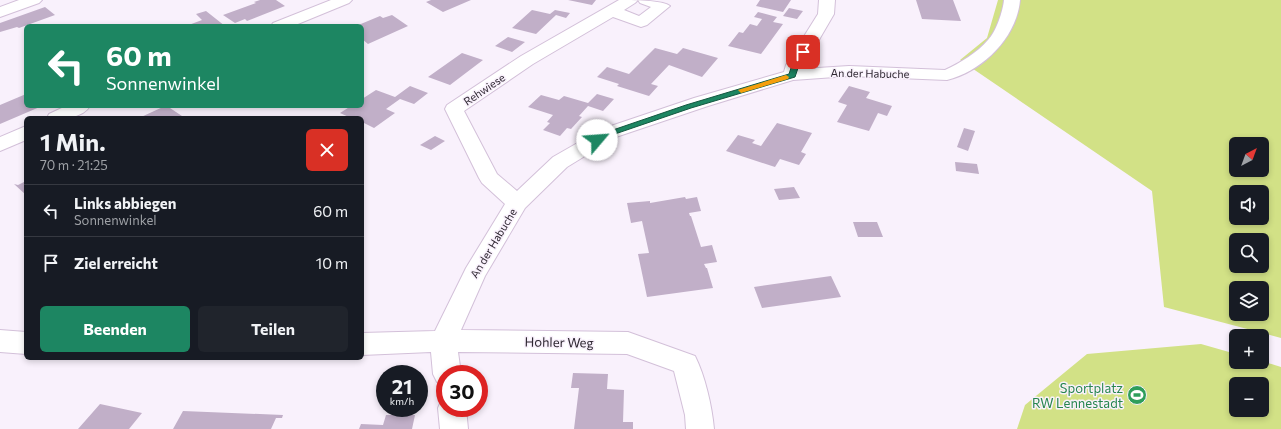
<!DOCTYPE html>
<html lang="de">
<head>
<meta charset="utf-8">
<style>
  body { margin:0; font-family:Commissioner,sans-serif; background:#20242c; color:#f1f3f6; height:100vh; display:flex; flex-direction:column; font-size:15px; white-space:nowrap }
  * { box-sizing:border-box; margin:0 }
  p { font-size:13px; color:#9ea1a6 }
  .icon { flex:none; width:22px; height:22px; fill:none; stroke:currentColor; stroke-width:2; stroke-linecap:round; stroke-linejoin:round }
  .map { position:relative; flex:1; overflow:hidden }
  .sheet { position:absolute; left:24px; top:116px; width:340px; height:244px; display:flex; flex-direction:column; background:#171b24; border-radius:6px; box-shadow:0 2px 6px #0003 }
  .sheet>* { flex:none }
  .banner { position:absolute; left:24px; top:24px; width:340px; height:84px; border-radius:6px; box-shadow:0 2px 6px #0003; background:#1d8662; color:#fff; overflow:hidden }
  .needle { width:26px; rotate:41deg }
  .buttons { position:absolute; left:1229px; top:137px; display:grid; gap:8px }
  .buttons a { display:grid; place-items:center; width:40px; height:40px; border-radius:6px; background:#171b24; box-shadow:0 2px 6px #0003; font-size:20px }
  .speed { position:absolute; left:376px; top:365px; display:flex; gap:8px; font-size:20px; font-weight:700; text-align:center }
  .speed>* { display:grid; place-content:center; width:52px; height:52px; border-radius:50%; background:#171b24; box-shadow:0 2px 6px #0003; line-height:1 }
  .speed small { font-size:10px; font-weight:400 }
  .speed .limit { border:6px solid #d22; background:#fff; color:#111 }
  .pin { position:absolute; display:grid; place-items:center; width:34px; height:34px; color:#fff; margin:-17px; border-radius:8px; box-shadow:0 2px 6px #0006 }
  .me { position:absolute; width:44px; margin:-22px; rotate:63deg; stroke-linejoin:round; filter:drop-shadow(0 0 3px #0008) }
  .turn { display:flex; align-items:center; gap:14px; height:84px; padding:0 16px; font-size:18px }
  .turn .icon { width:52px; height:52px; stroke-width:2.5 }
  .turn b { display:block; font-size:28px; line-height:34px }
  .round { display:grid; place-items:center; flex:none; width:42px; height:42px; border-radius:6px; background:#20242c }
  .summary { display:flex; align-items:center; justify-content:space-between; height:68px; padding:0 16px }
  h1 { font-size:24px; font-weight:700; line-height:30px }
  .primary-button { display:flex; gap:8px; margin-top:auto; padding:8px 16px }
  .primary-button a { flex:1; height:46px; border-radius:6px; background:#1d8662; color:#fff; font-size:16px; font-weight:700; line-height:46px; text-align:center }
  .primary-button a+a { background:#20242c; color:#f1f3f6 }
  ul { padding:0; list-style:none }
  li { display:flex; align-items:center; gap:12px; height:52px; padding:0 16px; border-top:1px solid #363941 }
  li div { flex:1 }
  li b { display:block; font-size:15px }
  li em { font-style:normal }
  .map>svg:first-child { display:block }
</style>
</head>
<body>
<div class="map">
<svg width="1281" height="429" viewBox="0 0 1281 429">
  <rect width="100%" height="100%" fill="#f9f1fc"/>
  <path fill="#d2e186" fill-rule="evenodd" d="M998 0H1281V338L1164 307 1152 191 960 60 987 38ZM1236 144H1262V170H1236ZM1236 192H1262V218H1236ZM1236 240H1262V266H1236ZM1236 288H1262V314H1236Z
    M1201 344 1236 354V362L1262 361 1281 367V429H1017L1025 405 1087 354ZM1236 384H1262V410H1236Z"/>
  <path fill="#c1afc8" d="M260 0H276L285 6 247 21 245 19 235 23 223 15 256 3 254 2Z
    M431 0H471L443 12 426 2Z
    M568 0H596L592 5Z
    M760 0H791L783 12 756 6Z
    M916 0H953L961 21 922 19Z
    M45 7 55 15 19 28 17 27 0 32V23Z
    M789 8 803 11 797 19 783 16Z
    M532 10 550 14 555 10 570 13 566 18 556 15 536 34 512 28Z
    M206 11 225 26H186L202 20 196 14Z
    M758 12 777 17 773 22 783 24 761 54 728 46 739 32 743 33 750 24 757 26 762 19 754 17Z
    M392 15 408 26 368 44 362 39V26H356L380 16 383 18Z
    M508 37 525 42 512 52 495 46Z
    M655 48 677 54 683 48 718 58 702 77 669 65 651 84 658 86 649 96 617 86 619 84 597 77 607 67 629 74Z
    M462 53 483 60 450 85 428 77Z
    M410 86 428 93 414 104 400 99 386 109 395 113 374 128 362 122V118H351L340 113 351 106H362V99L376 90 395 97Z
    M849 86 870 92 866 98 892 106 887 116 878 113 869 131 837 122 847 105 838 102Z
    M26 94V106H42L0 124V105Z
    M597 94 614 99 603 111 588 106 579 116 582 117 571 129 567 128 560 136 543 130 550 123 547 122 553 115 528 107 541 95 559 100 564 96 588 103Z
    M165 106H167L185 118H139Z
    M777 123 812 133 801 152 806 154 799 165 780 159 775 167 726 151 738 135 755 140 752 143 761 146Z
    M964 128 975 131 968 151 957 147Z
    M435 136 445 141 431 150 420 145Z
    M955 162 977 164 979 174 956 171Z
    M26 181V195L14 184 18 185Z
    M794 187 800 198 779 200 774 189Z
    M685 197 686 199 697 197 701 211 689 213 690 216H691L701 247 712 245 717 262 704 264 706 268H707L713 288 647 297 638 254 649 253 642 221 631 223 627 203 650 201V203Z
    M853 222H877L883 237H858Z
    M831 276 841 297 762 308 754 287Z
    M573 373 608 374 607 389 624 390 623 422H633V429H574L579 388H571Z
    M100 404 142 413 129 429H78Z
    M183 411 283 415 282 418H276L271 429H173Z
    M386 415H415L412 429H359L361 424 383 425Z"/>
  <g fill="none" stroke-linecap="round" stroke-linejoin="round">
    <g stroke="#d3c0d9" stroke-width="2">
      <path id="minor" d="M19 0H42L39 3 0 17V7Z
        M331 0H352L349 3 293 26H271L273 23Z
        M619 0C631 0 663 0 670 6L647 25 641 27 613 17 533 64 464 111 497 174 517 191 553 157 602 129 694 98 784 72 786 65 818 14 819 0H835L834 14 802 69 849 66 945 70C960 63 977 53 988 40 996 32 1003 11 1004 0H1020C1017 37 983 71 947 80L849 76 793 80 708 106 616 137 567 167 525 208 485 276 461 330 628 332 695 356C705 376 712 406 714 429H686L685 415 674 371 627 354 458 352 461 374H445V385L437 382 433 374 431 352 362 355V333L435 331 466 268 505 204 482 183 479 178 445 109 447 105 521 56ZM638 0 640 3 651 7 639 16 624 10 635 3Z
        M66 106H90C81 120 61 118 47 118L49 114Z
        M26 126V140L0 151V137Z
        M0 330 26 332V354L0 352Z
        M445 398V408H466L468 429H440L438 408 442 399Z"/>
    </g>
    <use href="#minor" fill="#fff" fill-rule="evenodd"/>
  </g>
  <path fill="#1d8662" stroke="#135740" d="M803 50 806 52 799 65 795 77 691 108 612 135 600 142H594L593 140 607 132 686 105 789 74 792 65 800 51Z"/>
  <path fill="#f59e0b" d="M786 75 789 77 788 79 741 93 738 90Z"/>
  <defs>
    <g id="stadium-disc" transform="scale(1)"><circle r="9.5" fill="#2e9e5b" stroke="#f9f1fc"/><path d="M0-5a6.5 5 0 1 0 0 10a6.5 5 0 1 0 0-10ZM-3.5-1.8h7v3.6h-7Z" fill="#fff"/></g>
  </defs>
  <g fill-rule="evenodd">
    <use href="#stadium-disc" x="1137" y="395"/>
  </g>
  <g text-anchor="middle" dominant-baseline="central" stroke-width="3" stroke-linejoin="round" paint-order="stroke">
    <g font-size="11" fill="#2e2731" stroke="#f9f1fc">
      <text transform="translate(870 73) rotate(1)">An der Habuche</text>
      <text transform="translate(484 89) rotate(-34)">Rehwiese</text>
      <text transform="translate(493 243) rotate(-59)">An der Habuche</text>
    </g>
    <g font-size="13" fill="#2e2731" stroke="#f9f1fc">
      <text transform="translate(559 342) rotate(1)">Hohler Weg</text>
    </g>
    <g font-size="13" fill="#27864d" stroke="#f9f1fc" text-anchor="end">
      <text x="1123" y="388">Sportplatz<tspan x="1123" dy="15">RW Lennestadt</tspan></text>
    </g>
  </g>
</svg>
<div class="buttons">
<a><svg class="needle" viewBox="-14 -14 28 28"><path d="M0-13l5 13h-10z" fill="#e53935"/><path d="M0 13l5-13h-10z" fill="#9ea1a6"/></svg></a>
<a><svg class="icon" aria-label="sound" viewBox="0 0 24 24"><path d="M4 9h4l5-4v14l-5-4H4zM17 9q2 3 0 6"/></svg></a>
<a><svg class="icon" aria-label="search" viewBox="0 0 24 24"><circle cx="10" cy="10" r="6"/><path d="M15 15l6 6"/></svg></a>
<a><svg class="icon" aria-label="layers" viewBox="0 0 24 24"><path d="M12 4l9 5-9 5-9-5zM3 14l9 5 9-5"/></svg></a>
<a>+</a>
<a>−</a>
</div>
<div class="speed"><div>21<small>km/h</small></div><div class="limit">30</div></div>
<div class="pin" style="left:803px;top:52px;background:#d93025"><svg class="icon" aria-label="arrive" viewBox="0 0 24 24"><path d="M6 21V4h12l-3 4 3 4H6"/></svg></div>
<svg class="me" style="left:597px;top:140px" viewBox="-20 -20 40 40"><circle r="19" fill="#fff"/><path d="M0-13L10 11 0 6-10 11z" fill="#1d8662"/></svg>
<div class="banner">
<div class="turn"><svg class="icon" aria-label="left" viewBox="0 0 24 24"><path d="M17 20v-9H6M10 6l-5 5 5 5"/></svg><div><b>60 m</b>Sonnenwinkel</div></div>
</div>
<section class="sheet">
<div class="summary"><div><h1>1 Min.</h1><p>70 m · 21:25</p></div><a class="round" style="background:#d93025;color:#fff"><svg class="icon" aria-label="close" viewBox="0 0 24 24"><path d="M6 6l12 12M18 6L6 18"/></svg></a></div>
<ul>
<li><svg class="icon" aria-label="left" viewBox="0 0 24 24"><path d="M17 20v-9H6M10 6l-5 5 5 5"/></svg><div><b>Links abbiegen</b><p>Sonnenwinkel</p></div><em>60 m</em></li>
<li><svg class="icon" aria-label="arrive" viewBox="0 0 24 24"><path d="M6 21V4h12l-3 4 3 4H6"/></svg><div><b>Ziel erreicht</b></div><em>10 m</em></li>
</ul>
<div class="primary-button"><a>Beenden</a><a>Teilen</a></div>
</section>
</div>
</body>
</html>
